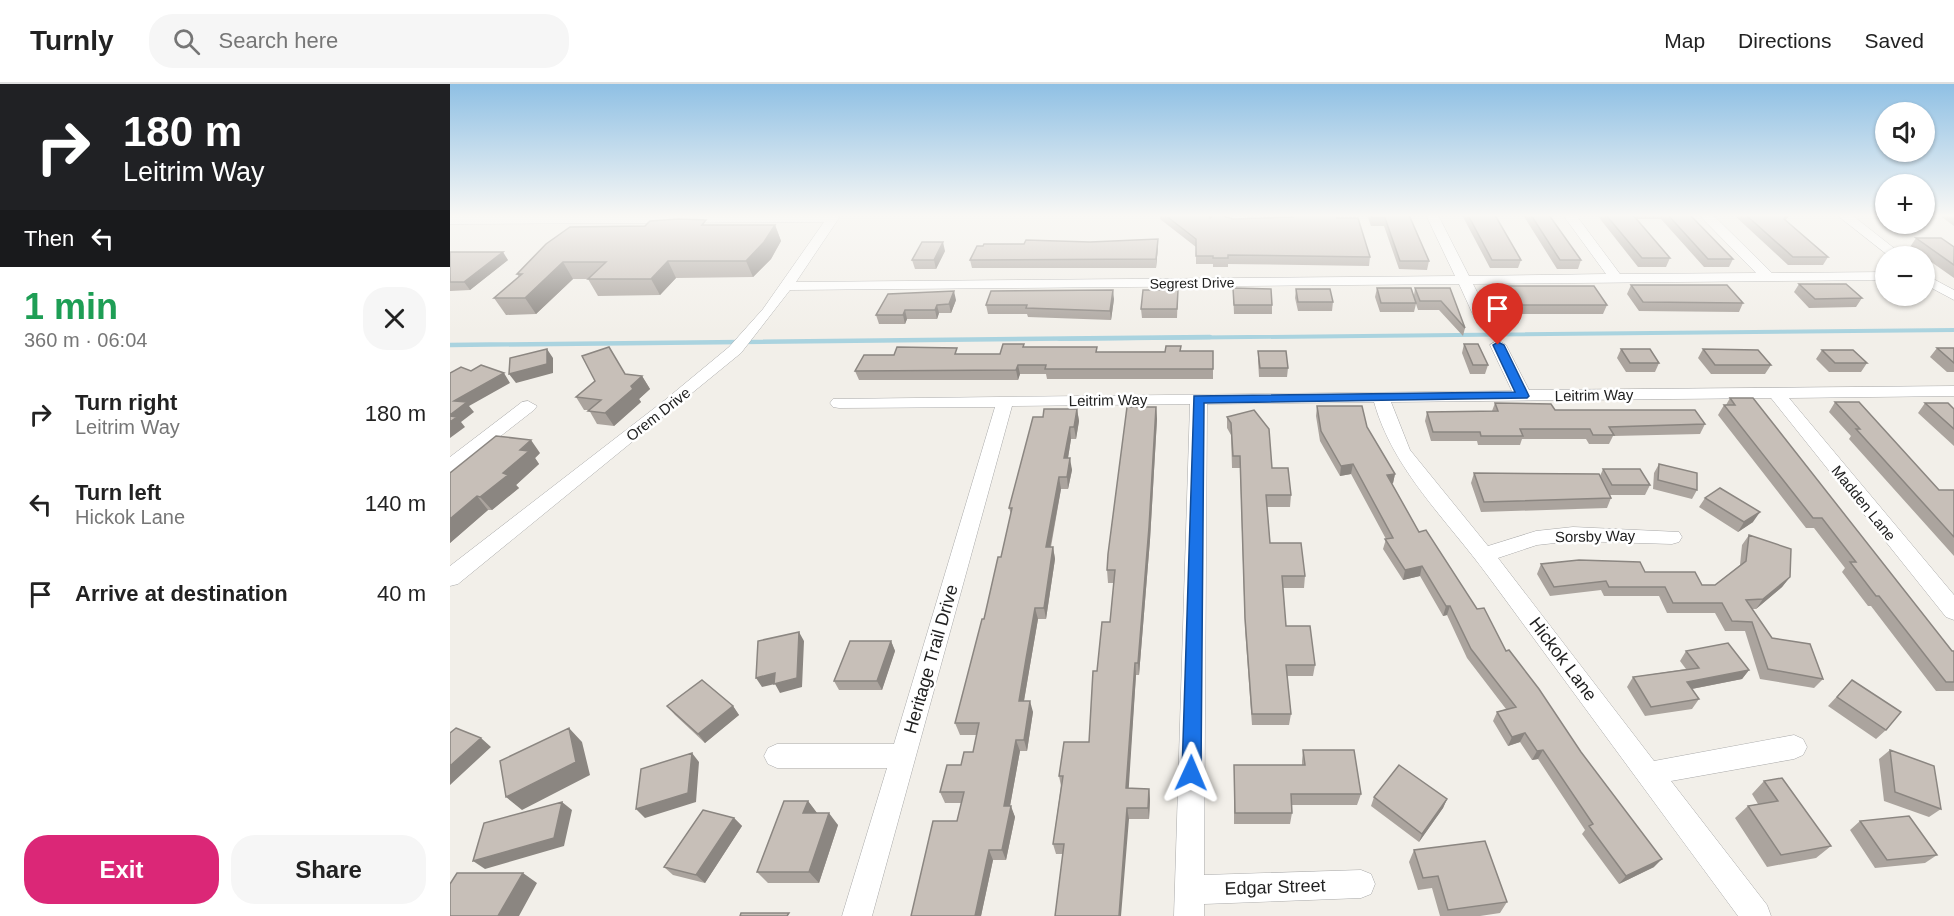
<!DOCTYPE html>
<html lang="en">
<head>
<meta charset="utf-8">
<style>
  body { margin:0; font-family:Helvetica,sans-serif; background:#f6f6f6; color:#222; height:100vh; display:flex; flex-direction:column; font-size:22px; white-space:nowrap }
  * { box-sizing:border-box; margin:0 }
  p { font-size:20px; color:#767676 }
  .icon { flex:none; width:33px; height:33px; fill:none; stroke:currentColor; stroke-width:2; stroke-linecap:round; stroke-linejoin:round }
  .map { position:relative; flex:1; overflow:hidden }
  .side { display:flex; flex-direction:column; background:#fff; width:450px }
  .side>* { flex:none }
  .hud { background:#202124; color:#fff; overflow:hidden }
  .buttons { position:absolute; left:1425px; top:18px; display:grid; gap:12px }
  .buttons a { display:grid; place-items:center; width:60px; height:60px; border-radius:50%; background:#fff; box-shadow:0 2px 4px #0004; font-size:30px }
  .pin { position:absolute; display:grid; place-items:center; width:51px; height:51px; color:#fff; margin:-62px -26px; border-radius:50% 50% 50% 0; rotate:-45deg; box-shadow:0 0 6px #0007 }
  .pin .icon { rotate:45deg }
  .me { position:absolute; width:66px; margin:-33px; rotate:1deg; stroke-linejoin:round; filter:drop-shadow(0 0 4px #0008) }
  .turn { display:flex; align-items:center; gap:21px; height:126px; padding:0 24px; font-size:27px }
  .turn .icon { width:78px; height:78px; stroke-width:2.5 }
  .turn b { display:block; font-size:42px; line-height:51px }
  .then { display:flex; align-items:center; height:57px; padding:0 24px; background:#0003; gap:12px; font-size:22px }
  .round { display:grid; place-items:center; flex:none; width:63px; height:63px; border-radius:24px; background:#f6f6f6 }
  .headline { display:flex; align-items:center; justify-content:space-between; height:102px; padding:0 24px }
  h1 { font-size:36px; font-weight:600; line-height:45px; color:#1e9e55 }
  .primary-button { display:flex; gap:12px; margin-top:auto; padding:12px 24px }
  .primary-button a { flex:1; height:69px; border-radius:24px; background:#db2777; color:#fff; font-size:24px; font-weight:600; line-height:69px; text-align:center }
  .primary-button a+a { background:#f6f6f6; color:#222 }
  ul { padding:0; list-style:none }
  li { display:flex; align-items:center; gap:18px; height:90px; padding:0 24px }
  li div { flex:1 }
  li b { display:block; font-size:22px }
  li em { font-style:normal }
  header { display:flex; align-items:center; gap:36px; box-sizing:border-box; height:84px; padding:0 30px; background:#fff; border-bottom:2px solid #e0e0e0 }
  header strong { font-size:28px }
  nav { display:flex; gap:33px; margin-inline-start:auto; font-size:21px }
  .search { width:420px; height:54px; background:#f6f6f6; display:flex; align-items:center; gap:15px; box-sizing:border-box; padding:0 21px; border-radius:24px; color:#767676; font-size:22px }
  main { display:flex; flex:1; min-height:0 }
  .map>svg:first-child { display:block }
</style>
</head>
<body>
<header>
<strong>Turnly</strong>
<div class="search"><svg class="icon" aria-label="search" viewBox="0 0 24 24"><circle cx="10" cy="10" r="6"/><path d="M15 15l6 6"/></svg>Search here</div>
<nav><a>Map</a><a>Directions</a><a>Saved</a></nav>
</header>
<main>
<section class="side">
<div class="hud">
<div class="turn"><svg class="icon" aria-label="right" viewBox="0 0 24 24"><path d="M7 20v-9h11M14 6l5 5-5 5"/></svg><div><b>180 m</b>Leitrim Way</div></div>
<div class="then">Then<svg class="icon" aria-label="left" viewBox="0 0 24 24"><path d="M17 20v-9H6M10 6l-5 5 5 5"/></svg></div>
</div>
<div class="headline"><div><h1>1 min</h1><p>360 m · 06:04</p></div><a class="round"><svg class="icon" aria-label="close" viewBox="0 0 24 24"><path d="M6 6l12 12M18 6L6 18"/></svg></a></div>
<ul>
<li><svg class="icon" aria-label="right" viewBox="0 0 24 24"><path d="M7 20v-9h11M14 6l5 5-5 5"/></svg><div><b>Turn right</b><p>Leitrim Way</p></div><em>180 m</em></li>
<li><svg class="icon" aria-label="left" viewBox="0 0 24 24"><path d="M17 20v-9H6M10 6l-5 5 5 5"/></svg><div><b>Turn left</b><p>Hickok Lane</p></div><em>140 m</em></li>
<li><svg class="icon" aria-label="arrive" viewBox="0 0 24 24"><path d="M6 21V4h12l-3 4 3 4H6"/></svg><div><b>Arrive at destination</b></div><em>40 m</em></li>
</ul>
<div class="primary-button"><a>Exit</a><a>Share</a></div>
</section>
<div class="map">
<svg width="1504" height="832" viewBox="0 0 1504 832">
  <rect width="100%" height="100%" fill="#f2efe9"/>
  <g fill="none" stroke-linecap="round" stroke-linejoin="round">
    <path stroke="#aad3df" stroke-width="4" d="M609 255 1504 246"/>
    <path stroke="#aad3df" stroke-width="4.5" d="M0 261 760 253"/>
    <g stroke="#a9a9a9" stroke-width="1">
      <path id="street" d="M388 131 389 134 346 198 1005 192 976 131H988L1019 192 1156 190 1113 131H1126L1170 190 1306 189 1249 131H1263L1322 189 1436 188V196L1023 200 1041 235 1033 240 1025 235 1009 200 340 206 291 269 8 500 0 502V482L215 316 279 263 313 225 374 138 0 140V132Z
        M1387 131H1402L1454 172H1439Z
        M1474 190 1504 206V216L1474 200Z
        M1048 256 1056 261 1079 306 1504 302V312L1339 314 1504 511V536L1496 533 1321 314 941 318 960 366 1038 462 1086 447 1123 443 1229 448 1232 453 1229 458 1222 460 1123 457 1087 461 1048 474 1204 677 1344 651 1353 655 1357 663 1353 671 1344 675 1221 697 1317 821 1321 832H1288C1204 718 1121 605 1038 492 997 436 943 386 924 318L757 320 754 791 911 786 921 790 925 800 921 810 911 814 754 820V832H724L740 320 562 322 422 832H392L437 684H327L318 680 314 672 318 664 327 660H444L545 323 389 324 383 323 380 319 383 315 1062 307 1040 261Z
        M78 317 87 322 84 326 7 386 0 388V373L72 318Z"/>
    </g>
    <use href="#street" fill="#fff" fill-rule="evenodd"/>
  </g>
  <path fill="#aba49e" d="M710 131H758L760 134 783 135 841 133V131H886L887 134 920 173 919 182 778 180V183H763V180H746V163L710 135Z
    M917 131H959L979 177 977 186 949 185 934 142H921Z
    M1012 131H1045L1071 176 1068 184H1040Z
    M1073 131H1099L1131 176 1128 185H1107Z
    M1147 131H1240L1283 175 1279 183H1254L1211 135H1186L1220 174 1216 183H1188Z
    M1284 131H1340L1336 136 1378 173 1373 181H1338Z
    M1489 131H1504V142Z
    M258 141H325L331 157 321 175 303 193 226 194 210 211 148 212 138 195H139H123L86 230 56 231 44 214 69 193 67 190Z
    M1466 154 1504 163V194L1460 163Z
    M708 163 706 184H522L520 176Z
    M495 167 486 185H465L462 176Z
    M0 168 58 176 20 206 0 207Z
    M1349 200 1412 214 1406 223 1359 224 1344 208Z
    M1181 201 1293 219 1289 228 1189 227 1177 210Z
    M1046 202 1157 221 1153 230H1052L1043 211Z
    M783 204 822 221V230H784Z
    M927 204 964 211 965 204H1000L1015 244 1013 252 989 226H968L966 220 964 228H930L925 213Z
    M846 205 883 218 882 227H848L845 214Z
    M728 206 727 234H692L691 225Z
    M664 215 661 236 578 233 577 230H538L536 221Z
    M506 216 501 229H489L487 235H457L455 240H429L426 231Z
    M574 260V263H647V268L763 267V295H597L596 290H570L568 296H409L405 287 509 270H550Z
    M1014 260 1038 281 1035 290H1020L1012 269Z
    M1487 264H1504V288H1497L1480 273Z
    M1171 265 1209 279 1205 288H1176L1167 274Z
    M1253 265 1321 281 1315 290H1261L1248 274Z
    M1372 266 1417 279 1411 288H1379L1366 275Z
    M808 267 838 284 837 293H809L808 276Z
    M175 290 192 292 200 305 189 315 191 318 164 342 147 340 139 326H134L126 313Z
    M1280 314 1502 567H1504V607H1486L1421 522H1418L1392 488 1395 484 1364 444H1356L1268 331 1274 321H1276Z
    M1385 318 1489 406H1504V472L1399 355 1401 352 1379 328Z
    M1045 319 1105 326 1255 340 1250 350 1163 352 1159 360H1139L1136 355H1072L1070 361H1028L1027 357H981L975 337 977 328 1042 327Z
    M1475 319 1504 325V362L1468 329Z
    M867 322 917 343 945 390 943 399 942 400 969 448 1027 525 1204 783 1169 800 1132 750 1135 746 1088 675 1082 676 1070 658 1058 662 1043 637 1047 628 1056 625 1017 574 997 531 993 532 970 492 953 496 933 465 936 455 901 390 890 392 870 357 866 332Z
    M706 323 707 335 700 456 689 591H686L678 704 699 705 700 716 699 735H679L612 770H606L603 760 611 702 609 692 639 658 647 587 660 538 664 499H658L657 486Z
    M627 325 629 337 626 355H621L618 374 622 386 618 405H611L601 463H603L605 475 596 535H588L579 587 574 617 583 628 577 667H570L560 722 565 733 556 776H543L531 832H461L507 737 511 719H495L490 708 511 681 523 668 527 651H510L505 639 551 473 561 430 559 424 593 333Z
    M777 333 822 384 841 411 840 423H817L820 459 855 492 854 504H833L836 542 865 581 863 592H837L841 630 839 641H802L795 545 790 384H782L781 351 777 344Z
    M90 369 85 374 89 380 66 401 69 404 42 426H38L0 459V389Z
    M1209 380 1247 406 1242 415 1203 405 1204 389Z
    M1153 385 1200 401 1195 411H1160L1161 414 1157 424 1031 428 1021 399 1024 389 1150 392Z
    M1255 414 1303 438 1288 448 1249 423Z
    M1299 451 1340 493 1332 503 1306 525H1302L1322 554 1373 595 1364 604 1310 595 1295 547H1275L1265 529H1217L1209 512H1154L1151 506 1100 512 1087 490 1091 480 1195 488 1252 501H1265L1290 481 1292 461Z
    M441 557 445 567 432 606H389L384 597Z
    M1236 567 1299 586 1292 595 1242 605 1249 615 1242 625 1195 632 1177 603 1183 593 1236 585 1230 577Z
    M1402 596 1436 646 1426 655 1378 622Z
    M217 622H283L289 631 255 659 225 631Z
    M853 666 911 710 907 721H842V729L840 740H784V681H852V677Z
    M1440 666 1491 725 1479 733 1434 717 1429 675Z
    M1314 697 1381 762 1366 774 1317 783 1285 734 1298 722 1308 720 1302 710Z
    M924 713 997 715 993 724 969 758 921 722Z
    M358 717 367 729 388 741 369 799H318L307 788Z
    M284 734 292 742 255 799 223 791 214 783Z
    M1410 737 1487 771 1475 779 1425 784 1400 746Z
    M964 766 1057 818 1050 829 1030 832H990L982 804 968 806 959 778Z"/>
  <path fill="#8b8681" d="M325 141 331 157 321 175 303 193 296 177Z
    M708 155V163L706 184V175Z
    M493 158 495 167 486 185 484 176Z
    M53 168 58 176 20 206 14 198Z
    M218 177 226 194 210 211 201 195Z
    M113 178 123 195 86 230 75 214Z
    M663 206 664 215 661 236 660 227Z
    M504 207 506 216 501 229 499 220Z
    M487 221 489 229 487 235 485 226Z
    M455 226 457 235 455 240 453 231Z
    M97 265 103 274V289L66 299 59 290Z
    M568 281 570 290 568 296 566 286Z
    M54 289 60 299 19 322 24 328 11 338 15 343 0 354V331L4 317Z
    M192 292 200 305 189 315 191 318 164 342 155 329 181 302Z
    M706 323 707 335 700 456 689 591 688 579Z
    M627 325 629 337 626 355 624 343Z
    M620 343 621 355 616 386 614 374Z
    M81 356 90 369 85 374 89 380 66 401 69 404 42 426 30 413 53 389 70 366Z
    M620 374 622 386 618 405 617 393Z
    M903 380 901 390 890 392 891 382Z
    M945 390 943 399 935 401 937 391Z
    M609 393 611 405 598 475 596 463Z
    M27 412 38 426 0 459V435Z
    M1310 428 1303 438 1288 448 1294 438Z
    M603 463 605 475 596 535 594 524Z
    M972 482 970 492 953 496 955 486Z
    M1340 493 1332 503 1306 525 1313 515Z
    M996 522H1000L997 531 993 532Z
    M585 524 588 535 572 628 569 617Z
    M349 548 354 557 352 603 330 609 325 600 312 603 306 594Z
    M441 557 445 567 432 606 427 597Z
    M685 579 686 591 678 716 676 704Z
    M1299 586 1292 595 1231 607 1237 598Z
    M580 617 583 628 577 667 574 656Z
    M283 622 289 631 255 659 248 650Z
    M119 644 132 658 140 691 72 726 56 713Z
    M1075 649 1070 658 1058 662 1062 653Z
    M31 654 41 663 0 701V682Z
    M566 656 570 667 558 733 554 722Z
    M1093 666 1088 675 1082 676 1087 667Z
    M242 669 249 678 246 718 195 734 186 725Z
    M699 705 700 716 699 735 698 724Z
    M997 715 993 724 969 758 972 750Z
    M358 717 367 729H353Z
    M112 718 122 726 114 762 35 785 23 777Z
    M561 722 565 733 556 776 552 766Z
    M677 724 679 735 671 832H669Z
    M379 729 388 741 369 799 359 788Z
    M284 734 292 742 255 799 246 791Z
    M539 766 543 776 531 832H525Z
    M1212 775 1204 783 1169 800 1176 792Z
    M73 789 87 799 69 832H48Z"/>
  <path fill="#c7bfb8" stroke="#8b8681" stroke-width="1.5" d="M715 131H758L760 134 764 131H770L783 135 843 133V131H886L887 134H908L920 173 778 171V174H763V172H746V155Z
    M921 131H959L979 177H950L935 134H922Z
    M1018 131H1045L1071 176H1042Z
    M1081 131H1099L1131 176H1110Z
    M1156 131H1183L1220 174H1192Z
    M1218 131H1240L1283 175H1258Z
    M1296 131H1337L1334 135 1378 173H1343Z
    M229 135 256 136 252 141H325L314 158 296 177H218L201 195H138L156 178H113L75 214H44L72 190H67L96 160 120 143 195 142 200 137Z
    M1466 154H1491L1504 163V181Z
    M708 155 706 175 520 176 527 162H533L534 160H574L576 156 640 158Z
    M472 158H493L484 176H462Z
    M0 168H53L14 198H0Z
    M1349 200H1396L1412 214 1365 215Z
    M1181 201H1277L1293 219 1193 218Z
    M1046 202H1144L1157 221H1054Z
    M783 204 821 205 822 221H784Z
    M927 204H961L966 219H931Z
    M965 204H1000L1015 244 991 217H970Z
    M846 205H880L883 218H848Z
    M663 206 660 227 576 224 577 221H536L541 207Z
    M693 206H728L727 225H691Z
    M504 207 499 220 487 221 485 226H455L453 231H426L438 210Z
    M553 260H574L573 263H647L646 268H715L716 262H731L730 267H763V285H595L596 281H568L566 286 405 287 414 271H444L447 263 507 264 505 270H550Z
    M1014 260H1028L1038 281H1023Z
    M159 263 175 290 192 292 181 302 183 305 155 329 138 327 151 316 126 313 145 297 132 272Z
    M1487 264H1504V279Z
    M97 265V280L59 290 60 274Z
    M1171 265H1200L1209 279H1180Z
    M1253 265 1308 266 1321 281H1265Z
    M1372 266H1403L1417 279H1385Z
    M808 267H836L838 284H810Z
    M31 281 54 289 4 317 17 318 0 331V289L11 283 21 287Z
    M1280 314H1303L1502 567H1504V598H1496L1429 512H1426L1400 478H1406L1372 434H1363L1274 321H1285Z
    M1385 318H1409L1489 406H1504V453L1406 345H1410Z
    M1045 319 1101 320 1105 326H1245L1255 340 1159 343 1164 351H1143L1140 345H1070L1073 352H1031L1030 348H983L977 328 1048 327Z
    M1475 319H1498L1504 325V345Z
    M867 322H912L917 343 945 390 937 391 969 448 976 446 1027 525 1034 524 1056 567 1059 566 1089 605 1131 668 1212 775 1176 792 1139 742 1143 740 1093 666 1087 667 1075 649 1062 653 1047 628 1066 623 1021 565 1000 522H996L972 482 955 486 935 455 943 454 903 380 891 382 871 347Z
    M677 323H706L699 443 688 579H685L676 704 699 705 698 724H677L669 832H605L614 760H603L613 692H609L614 658H639L643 587H647L652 538H660L665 486H657L658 470Z
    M594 325H627L624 343H620L614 374H620L617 393H609L596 463H603L594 524H585L576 575 569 617H580L574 656H566L554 722H561L552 766H539L525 832H461L483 737H507L514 708H490L497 681H511L514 668H523L529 639H505L532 535H534L548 473H551L562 424H559L583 333H593Z
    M804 326 819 345 822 384H838L841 411H816L820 459H851L855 492H832L836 542H860L865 581H836L841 630H802L795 534 790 372H783L781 339 777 333Z
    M0 332 7 333 0 338Z
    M46 352 81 356 70 366 79 367 53 389 58 391 30 413 27 412 0 435V389Z
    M1209 380 1247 389V406L1208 396Z
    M1153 385H1190L1200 401H1162Z
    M1024 389 1149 390 1161 414 1034 418Z
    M1270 404 1310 428 1294 438 1255 414Z
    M1299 451 1341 465 1340 493 1313 515 1296 516 1322 554 1360 560 1373 595 1318 585 1302 538 1282 537 1272 519H1223L1215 503H1159L1156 497 1104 503 1091 480 1129 476 1190 478 1195 488H1245L1252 501H1265L1296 477Z
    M349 548 347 594 324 600 325 589 306 594 308 557Z
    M400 557H441L427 597H384Z
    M1278 559 1299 586 1237 598 1249 615 1201 623 1183 593 1249 584 1236 567Z
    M252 596 283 622 248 650 217 622Z
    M1402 596 1451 628 1436 646 1387 613Z
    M6 644 31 654 0 682V649Z
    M119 644 126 678 56 713 50 677Z
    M853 666H904L911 710H841L842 729H785L784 681H855Z
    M1440 666 1484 682 1491 725 1445 708Z
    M242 669 238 709 186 725 191 685Z
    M949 681 997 715 972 750 924 713Z
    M1332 694 1381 762 1331 771 1298 722 1328 717 1314 697Z
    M334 717H358L353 729H379L359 788H307Z
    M112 718 104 754 23 777 34 739Z
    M253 726 284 734 246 791 214 783Z
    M1459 732 1487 771 1437 776 1410 737Z
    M1035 757 1057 818 998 826 988 792 973 794 964 766Z
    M7 789H73L48 832H0V800Z
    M291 829H339L337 832H290Z"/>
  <linearGradient id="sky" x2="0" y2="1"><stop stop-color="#8fc0e4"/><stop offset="0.53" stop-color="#f9f8f5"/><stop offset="1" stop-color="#f9f8f5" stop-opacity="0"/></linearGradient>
  <rect width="1504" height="248" fill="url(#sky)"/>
  <path fill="#1a73e8" stroke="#114b97" stroke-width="1.5" d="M1048 258 1054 261 1079 312 1077 314 754 319 751 689 748 695 741 697 735 695 732 689 744 312 1065 308 1043 261Z"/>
  <g text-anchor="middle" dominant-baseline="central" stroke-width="5" stroke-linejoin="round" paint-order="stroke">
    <g font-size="14" fill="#222" stroke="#fff">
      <text transform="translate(742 199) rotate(-1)">Segrest Drive</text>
    </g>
    <g font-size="15" fill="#222" stroke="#fff">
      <text transform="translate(1144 311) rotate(-1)">Leitrim Way</text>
      <text transform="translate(658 316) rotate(-1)">Leitrim Way</text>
      <text transform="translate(208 330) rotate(-38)">Orem Drive</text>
      <text transform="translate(1414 419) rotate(51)">Madden Lane</text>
      <text transform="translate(1145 452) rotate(-1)">Sorsby Way</text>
    </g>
    <g font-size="18" fill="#222" stroke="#fff">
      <text transform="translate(481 575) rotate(-74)">Heritage Trail Drive</text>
      <text transform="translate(1113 575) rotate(53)">Hickok Lane</text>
      <text transform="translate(825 803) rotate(-2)">Edgar Street</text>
    </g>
  </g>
</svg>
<div class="buttons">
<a><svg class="icon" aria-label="sound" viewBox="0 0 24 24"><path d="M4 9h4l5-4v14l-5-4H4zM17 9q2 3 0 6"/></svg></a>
<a>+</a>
<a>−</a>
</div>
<div class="pin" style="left:1048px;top:261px;background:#d93025"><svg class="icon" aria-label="arrive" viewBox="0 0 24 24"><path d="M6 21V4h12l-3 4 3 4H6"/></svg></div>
<svg class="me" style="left:741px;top:689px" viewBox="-20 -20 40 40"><path d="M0-17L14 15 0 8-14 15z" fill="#1a73e8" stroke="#fff" stroke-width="4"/></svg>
</div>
</main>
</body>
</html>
